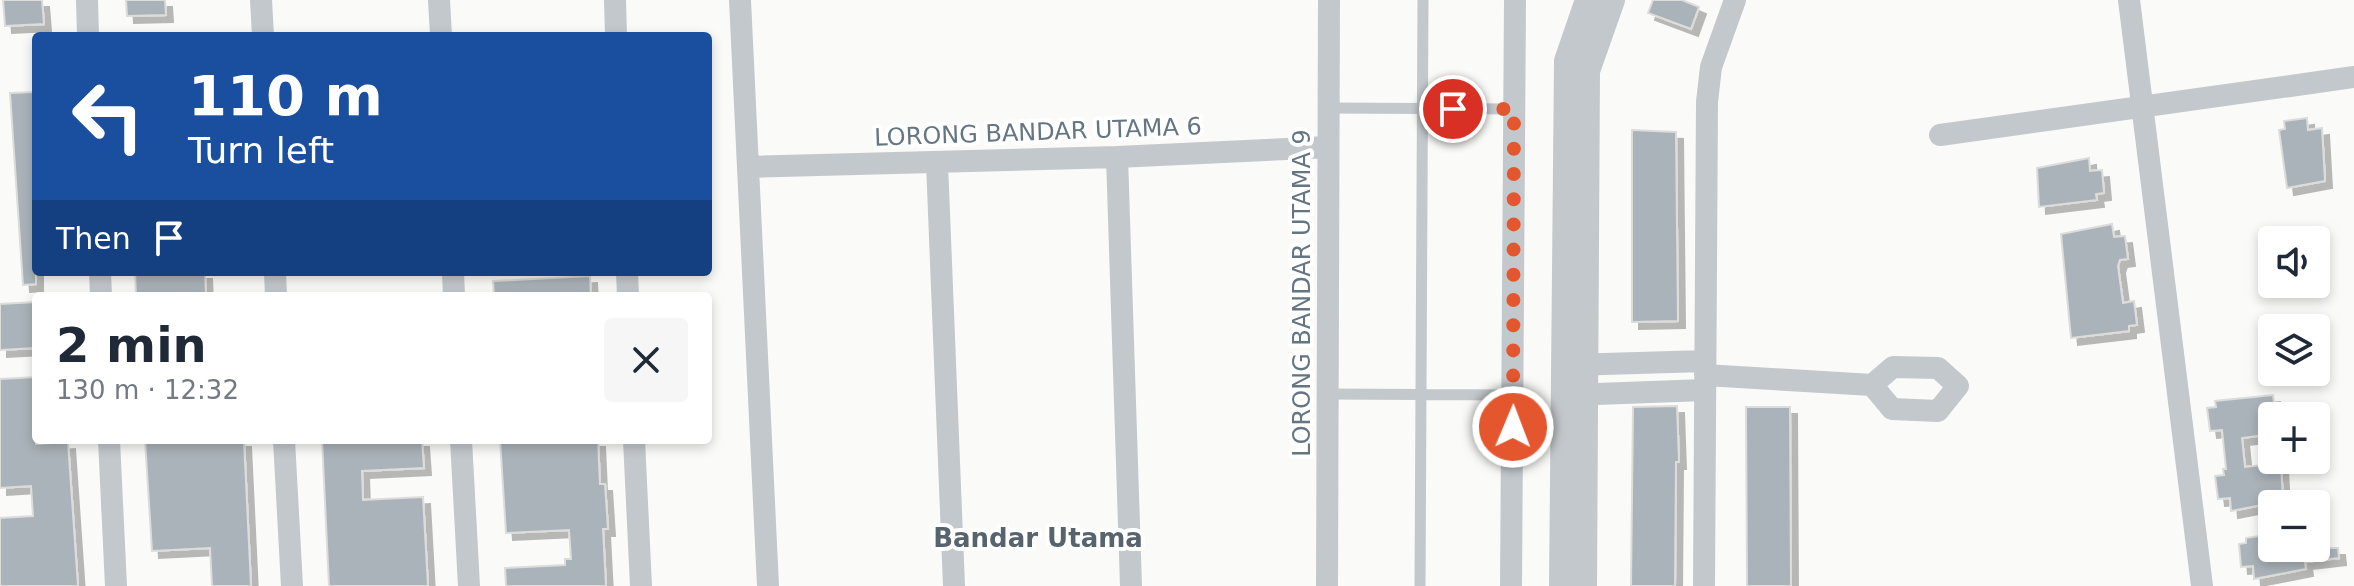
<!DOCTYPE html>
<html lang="en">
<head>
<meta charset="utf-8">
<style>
  body { margin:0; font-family:"DejaVu Sans",sans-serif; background:#f6f6f7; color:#1f2937; height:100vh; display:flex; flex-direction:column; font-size:30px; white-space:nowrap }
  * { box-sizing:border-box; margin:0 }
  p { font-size:26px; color:#747a83 }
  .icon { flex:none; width:44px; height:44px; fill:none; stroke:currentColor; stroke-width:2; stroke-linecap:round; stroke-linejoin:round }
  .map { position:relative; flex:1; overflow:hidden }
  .side { position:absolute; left:32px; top:292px; width:680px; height:152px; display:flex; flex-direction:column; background:#fff; border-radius:8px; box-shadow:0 4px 12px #0003 }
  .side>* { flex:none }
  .hud { position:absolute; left:32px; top:32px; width:680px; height:244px; border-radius:8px; box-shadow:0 4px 12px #0003; background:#1a4fa0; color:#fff; overflow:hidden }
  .tools { position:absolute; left:2258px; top:226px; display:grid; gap:16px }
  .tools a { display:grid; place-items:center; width:72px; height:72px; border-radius:8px; background:#fff; box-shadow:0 4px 12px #0003; font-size:40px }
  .pin { position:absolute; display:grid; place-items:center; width:68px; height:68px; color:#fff; margin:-34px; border:4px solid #fff; border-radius:50%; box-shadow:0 2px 8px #0007 }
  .me { position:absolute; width:88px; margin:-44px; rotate:1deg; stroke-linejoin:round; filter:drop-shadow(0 0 6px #0008) }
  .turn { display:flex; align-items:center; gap:28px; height:168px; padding:0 24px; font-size:36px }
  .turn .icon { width:104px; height:104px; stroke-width:2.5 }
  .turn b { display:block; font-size:56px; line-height:68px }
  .then { display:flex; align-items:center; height:76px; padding:0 24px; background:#0003; gap:16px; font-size:30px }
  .round { display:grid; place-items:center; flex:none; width:84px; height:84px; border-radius:8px; background:#f6f6f7 }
  .summary { display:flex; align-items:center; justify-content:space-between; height:136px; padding:0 24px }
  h1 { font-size:48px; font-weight:800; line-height:60px }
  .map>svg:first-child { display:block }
</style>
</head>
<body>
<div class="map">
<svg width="2354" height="586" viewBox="0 0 2354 586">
  <defs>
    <filter id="shadow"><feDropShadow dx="7" dy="7" stdDeviation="0" flood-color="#0004"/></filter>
  </defs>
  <rect width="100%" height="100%" fill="#fafaf8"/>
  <path fill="#aab3b9" stroke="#dcdcda" stroke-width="2" filter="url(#shadow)" d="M3 0H42L44 24 5 26Z
    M126 0H165L166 15 127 16Z
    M1653 0H1682L1699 7 1691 29 1648 13Z
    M36 92V284L23 285 10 93Z
    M2307 118 2308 130 2322 128 2325 181 2287 188 2279 130 2285 129 2284 121Z
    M1632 130 1676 132 1678 321 1632 322Z
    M2089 158 2090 171 2102 170 2104 193 2096 194 2097 200 2039 207 2037 168Z
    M2112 224 2114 237 2125 236 2128 259 2120 260 2118 266 2123 303 2134 301 2137 325 2129 326V331L2071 338 2061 234Z
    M135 272H205L206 296H136Z
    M590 276 591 296H494L493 281Z
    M36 302V348L0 350V304Z
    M36 377V444L68 442 78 586H0V518L33 516 31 486 0 488V379Z
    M2273 395 2276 416H2272V434L2242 438 2245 467 2281 463 2283 501 2231 511 2230 498 2218 499 2215 476 2224 475 2223 469H2226L2222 430 2210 431 2207 408 2216 407 2215 401Z
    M1677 406 1679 462H1676L1675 586H1631L1633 407Z
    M1746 407H1790L1791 586H1747Z
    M145 440H244L251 586H212L210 548 152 551Z
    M322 440H422L424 468 362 471 363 500 423 497 428 586H329Z
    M500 440H598L600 484H605L608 529H603L606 586H506L505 568 565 565V559H571L569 530 506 533Z
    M2272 534V548H2338L2339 558 2305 562 2306 569 2254 579 2253 566 2241 567 2239 544 2246 543V538Z"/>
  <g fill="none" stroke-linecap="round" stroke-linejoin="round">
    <path stroke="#c3c8cc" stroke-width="11" d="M1328 108 1514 109
      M1328 394 1513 395
      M1420 586 1423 0"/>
    <path stroke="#c3c8cc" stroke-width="22" d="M87 0 88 36
      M261 0 263 36
      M439 0 441 36
      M615 0 616 36
      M740 0 768 586
      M2129 0 2202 586
      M1940 135 2354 77
      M1117 157 1131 586
      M937 163 954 586
      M748 167 1117 157 1328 147
      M100 272 101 296
      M275 272 276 296
      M453 272 454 296
      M627 272 628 296
      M1570 365 1705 361
      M1705 375 1872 385 1893 367 1938 368 1958 386 1938 411 1892 409 1872 385
      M1570 395 1705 390
      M109 440 116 586
      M284 440 292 586
      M461 440 469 586
      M634 440 641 586
      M1327 586 1329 0
      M1511 586 1515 0
      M1704 586 1707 102 1711 67 1735 0"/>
    <path stroke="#c3c8cc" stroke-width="26" d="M1562 586 1567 61 1588 0
      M1584 586 1587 71 1612 0"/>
  </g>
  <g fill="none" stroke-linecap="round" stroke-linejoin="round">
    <path stroke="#e4572e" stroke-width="14" stroke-dasharray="0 25.2" d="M1453 109H1514L1513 427"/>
  </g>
  <g text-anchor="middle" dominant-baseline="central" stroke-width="8" stroke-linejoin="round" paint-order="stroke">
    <g font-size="24" fill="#657683" stroke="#fff">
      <text transform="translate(1038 132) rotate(-2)">LORONG BANDAR UTAMA 6</text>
      <text transform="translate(1302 293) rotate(-90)">LORONG BANDAR UTAMA 9</text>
    </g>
    <g font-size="26" font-weight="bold" fill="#57646e" stroke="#fff">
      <text x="1038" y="538">Bandar Utama</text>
    </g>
  </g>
</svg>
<div class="tools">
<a><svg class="icon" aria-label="sound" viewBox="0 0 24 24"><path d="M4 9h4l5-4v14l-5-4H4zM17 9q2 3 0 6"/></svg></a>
<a><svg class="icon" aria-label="layers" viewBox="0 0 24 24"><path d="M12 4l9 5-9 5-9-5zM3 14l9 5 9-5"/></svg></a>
<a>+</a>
<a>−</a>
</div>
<div class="pin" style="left:1453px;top:109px;background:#d93025"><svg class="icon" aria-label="arrive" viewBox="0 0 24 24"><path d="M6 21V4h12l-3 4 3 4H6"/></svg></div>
<svg class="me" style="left:1513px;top:427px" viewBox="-20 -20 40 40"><circle r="17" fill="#e4572e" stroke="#fff" stroke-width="3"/><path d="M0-11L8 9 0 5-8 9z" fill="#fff"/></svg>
<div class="hud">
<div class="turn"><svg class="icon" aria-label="left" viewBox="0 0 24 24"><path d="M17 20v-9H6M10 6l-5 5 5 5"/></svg><div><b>110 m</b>Turn left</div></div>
<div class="then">Then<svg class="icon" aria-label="arrive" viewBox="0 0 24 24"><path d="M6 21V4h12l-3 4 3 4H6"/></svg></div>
</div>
<section class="side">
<div class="summary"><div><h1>2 min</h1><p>130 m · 12:32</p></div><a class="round"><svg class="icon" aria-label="close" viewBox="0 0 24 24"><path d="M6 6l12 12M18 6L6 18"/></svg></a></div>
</section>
</div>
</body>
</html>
